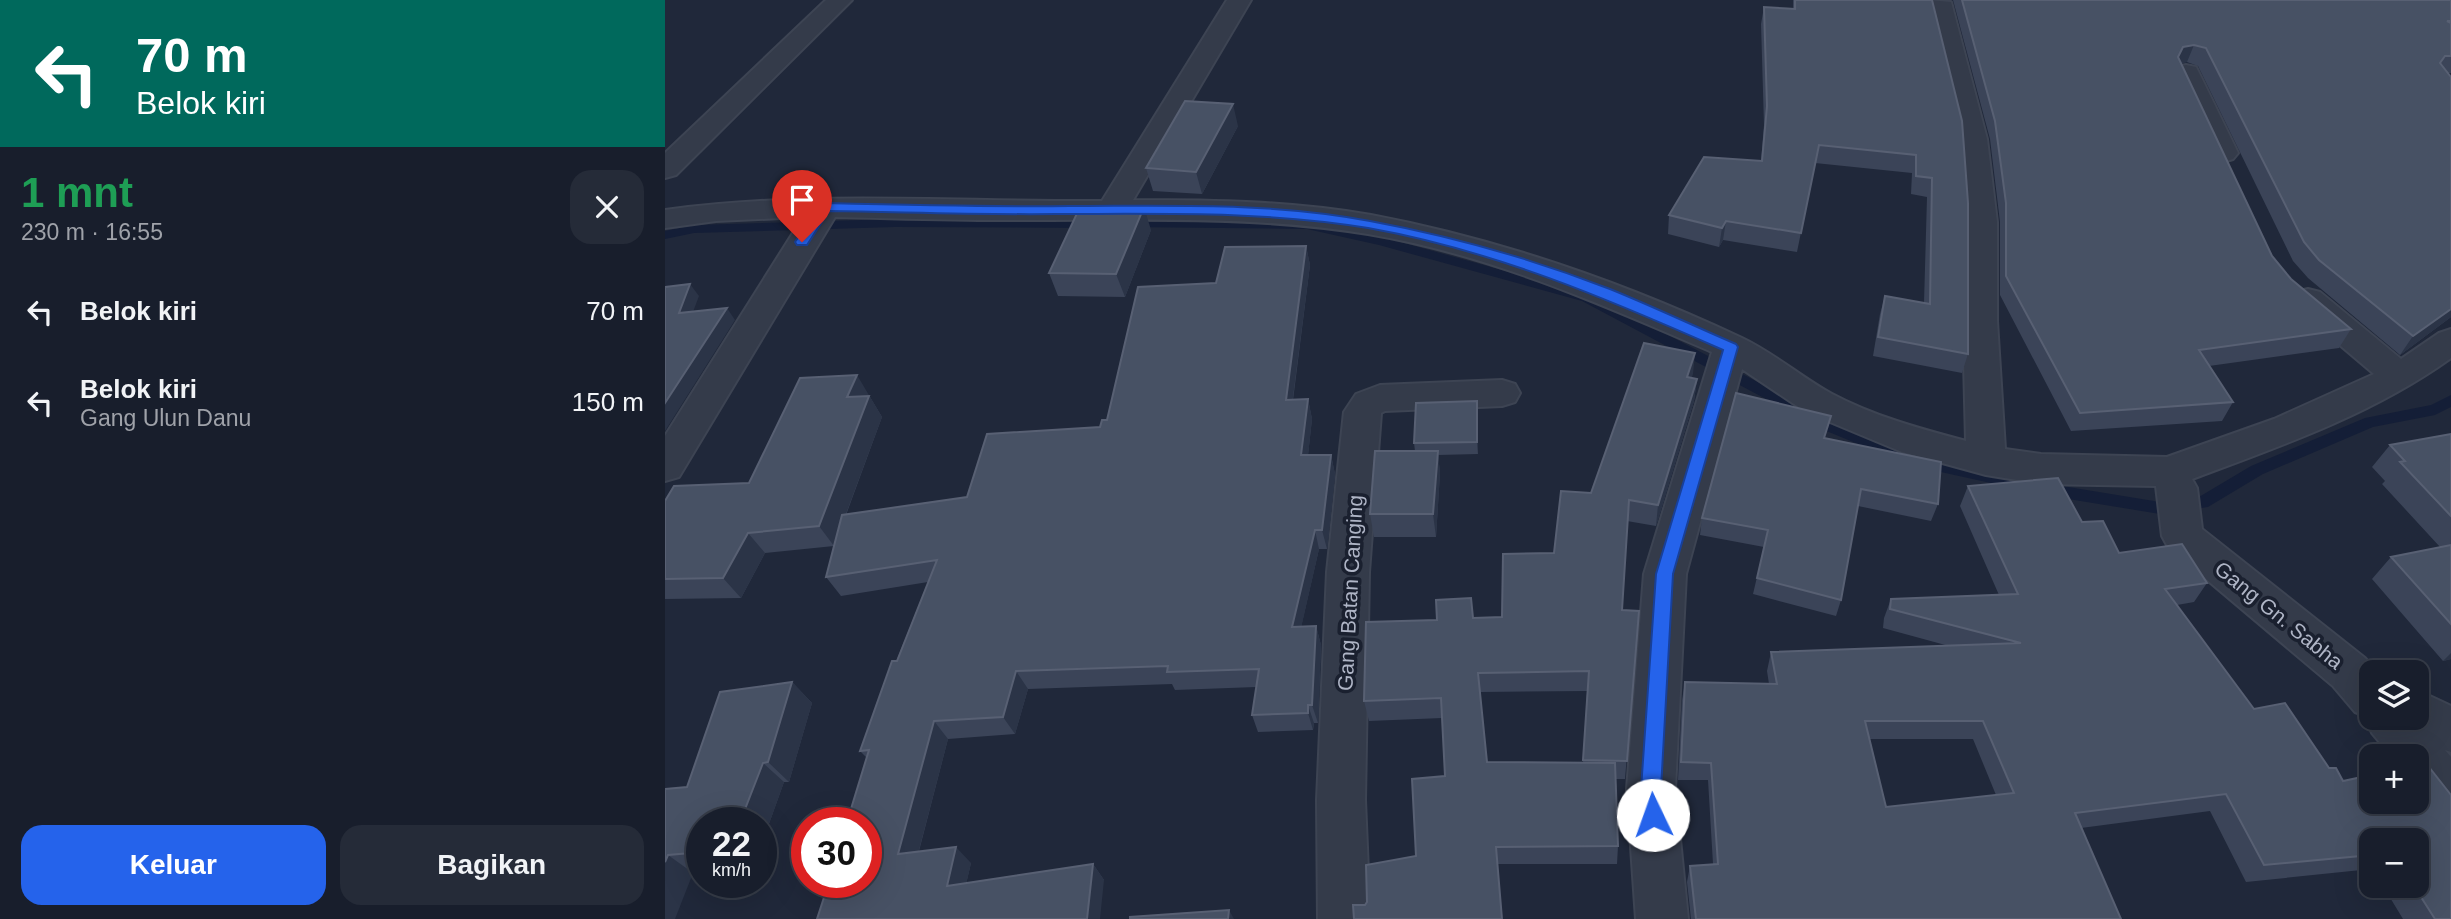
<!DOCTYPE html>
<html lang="id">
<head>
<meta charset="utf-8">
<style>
  body { margin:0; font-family:Arial,sans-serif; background:#252b38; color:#f1f3f6; height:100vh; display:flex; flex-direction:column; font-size:26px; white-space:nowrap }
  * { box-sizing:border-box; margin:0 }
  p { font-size:23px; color:#9fa2a9 }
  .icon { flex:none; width:38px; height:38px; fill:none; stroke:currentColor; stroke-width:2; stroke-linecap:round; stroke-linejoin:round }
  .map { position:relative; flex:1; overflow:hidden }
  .drawer { display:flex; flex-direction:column; background:#181e2c; width:665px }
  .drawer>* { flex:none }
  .banner { background:#00695c; color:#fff; overflow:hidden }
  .fabs { position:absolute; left:1694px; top:660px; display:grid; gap:14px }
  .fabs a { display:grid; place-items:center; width:70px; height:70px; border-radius:14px; background:#181e2c; box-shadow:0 7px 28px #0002,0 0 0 2px #363c48; font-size:35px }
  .speed { position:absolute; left:21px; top:807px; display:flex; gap:14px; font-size:35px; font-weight:700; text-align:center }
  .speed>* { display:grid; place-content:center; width:91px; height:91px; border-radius:50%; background:#181e2c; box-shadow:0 7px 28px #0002,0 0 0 2px #363c48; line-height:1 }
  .speed small { font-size:18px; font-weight:400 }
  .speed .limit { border:10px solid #d22; background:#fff; color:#111 }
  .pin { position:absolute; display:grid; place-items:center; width:60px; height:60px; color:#fff; margin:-72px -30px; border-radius:50% 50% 50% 0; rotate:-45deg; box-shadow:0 0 7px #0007 }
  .pin .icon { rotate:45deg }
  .me { position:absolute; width:77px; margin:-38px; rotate:357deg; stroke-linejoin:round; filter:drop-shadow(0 0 5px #0008) }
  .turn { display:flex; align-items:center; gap:24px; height:147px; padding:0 21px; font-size:32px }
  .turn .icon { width:91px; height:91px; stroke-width:2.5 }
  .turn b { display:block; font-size:49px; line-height:60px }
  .round { display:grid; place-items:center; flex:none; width:74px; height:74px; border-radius:21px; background:#252b38 }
  .headline { display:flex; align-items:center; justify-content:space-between; height:119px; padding:0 21px }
  h1 { font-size:42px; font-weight:700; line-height:52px; color:#1e9e55 }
  .action { display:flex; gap:14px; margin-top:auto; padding:14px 21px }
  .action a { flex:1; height:80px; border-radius:21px; background:#2563eb; color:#fff; font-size:28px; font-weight:700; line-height:80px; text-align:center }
  .action a+a { background:#252b38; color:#f1f3f6 }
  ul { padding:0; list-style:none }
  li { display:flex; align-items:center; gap:21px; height:91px; padding:0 21px }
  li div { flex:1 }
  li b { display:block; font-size:26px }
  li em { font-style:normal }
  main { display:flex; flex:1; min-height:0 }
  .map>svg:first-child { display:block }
</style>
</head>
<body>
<main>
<section class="drawer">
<div class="banner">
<div class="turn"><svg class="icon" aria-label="left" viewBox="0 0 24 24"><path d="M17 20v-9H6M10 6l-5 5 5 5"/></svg><div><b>70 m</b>Belok kiri</div></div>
</div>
<div class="headline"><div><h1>1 mnt</h1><p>230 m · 16:55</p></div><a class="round"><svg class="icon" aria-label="close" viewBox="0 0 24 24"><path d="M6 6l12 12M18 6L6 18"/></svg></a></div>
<ul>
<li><svg class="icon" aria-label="left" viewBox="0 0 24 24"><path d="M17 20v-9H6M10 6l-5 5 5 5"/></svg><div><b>Belok kiri</b></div><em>70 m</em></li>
<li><svg class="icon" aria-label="left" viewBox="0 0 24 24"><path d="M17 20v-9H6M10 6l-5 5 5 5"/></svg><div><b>Belok kiri</b><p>Gang Ulun Danu</p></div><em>150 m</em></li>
</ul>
<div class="action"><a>Keluar</a><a>Bagikan</a></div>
</section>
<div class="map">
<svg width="1786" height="919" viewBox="0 0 1786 919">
  <rect width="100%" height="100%" fill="#20283a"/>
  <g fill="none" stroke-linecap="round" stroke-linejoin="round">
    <path fill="#141e37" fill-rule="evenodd" d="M230 219 427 220 433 224 427 228 230 227 29 233 0 239V231L29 225Z
      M464 220 642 221 721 238 927 295 1169 422 1253 456 1385 484 1495 502 1534 497 1586 466 1700 418 1766 405 1786 395V407L1770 415 1708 427 1598 474 1543 507 1495 514 1385 496 1244 465 1159 430 917 301 714 245 642 229 459 227V221Z"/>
    <g stroke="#3d4453" stroke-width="4">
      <path id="street" d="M161 0H187L11 175 0 178V153Z
        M562 0H586L468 200C547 200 628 201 706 215 833 239 960 283 1077 338 1109 353 1136 377 1167 394 1208 416 1256 429 1301 441L1298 321 1300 222 1294 139 1263 0 1286 2 1322 139 1332 222V321L1340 449 1376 454 1502 457 1609 419 1709 374 1631 308 1626 300 1631 292 1643 289 1655 292 1736 359 1774 333 1786 329V358C1708 414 1616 446 1527 479L1532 488 1537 529 1700 658 1712 672H1706V718H1752V690L1786 706V752L1780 750 1786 757V815C1752 802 1752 789 1752 756H1726L1707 733 1701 716 1690 712 1668 686 1503 547 1497 536 1491 486 1376 484 1321 475 1237 452 1141 412 1077 369 1021 574 1010 789 1023 919H971L962 789 979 574 1047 352C936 304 823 254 703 234 580 214 457 221 334 220 279 220 224 218 170 217L14 477 0 481V436L138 217 51 221 0 228V210C145 190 292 202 437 201Z
        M1521 65 1531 67 1534 73 1573 153 1568 159 1558 162 1548 159 1543 153 1508 73 1511 67Z
        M837 380 850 384 855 393 850 402 837 406 720 411 716 413 704 572 700 800 705 919H653L652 800 662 572 679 412 691 394 715 385Z"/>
    </g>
    <use href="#street" fill="#343b4a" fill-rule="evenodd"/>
  </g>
  <path fill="#3b4458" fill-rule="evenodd" d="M1128 0H1267L1303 354 1297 373 1208 356 1215 314 1220 296 1259 303 1262 197 1246 194 1247 173 1150 163 1132 252 1058 240 1054 247 1003 234 1004 215 1096 161 1099 125 1096 24 1099 7 1128 8Z
    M1288 0H1786V73H1782L1786 317 1735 355 1643 278 1628 261 1533 66 1522 62 1516 63 1607 256 1626 279 1686 329 1674 348 1544 366 1568 402 1557 421 1406 431 1335 295V222L1325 139Z
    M573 126 537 194 488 191 481 168Z
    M486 230 460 297 393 296 384 273Z
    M641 246 645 265 628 400 643 399 647 419 643 455H666L670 474 662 549H654L636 627 651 626 656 645 653 723H649L648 730 593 732 587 715 591 687 510 690 507 684 363 689 350 734 283 739 254 851 306 863 301 884 428 864 439 880 152 919 202 758 195 751 263 582 176 596 161 577 169 546 100 553 76 598 0 599V501L84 483 205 396V397L217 417 181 515 302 497 435 427 442 420 551 283Z
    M1030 353 1026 378 1032 379 1029 401 991 526 962 521 957 610 974 611 960 779H951L953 846 952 864H832L700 905 751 856 780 776 777 718 704 721 699 701 808 618 837 617 889 553 926 493ZM922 691 918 762H822L815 692Z
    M812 401 813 454 773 455 775 473 771 537H709L705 514 750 451 749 443Z
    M1786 434V659L1778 661 1707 579 1726 557 1775 547 1717 484 1720 481 1707 467 1725 445Z
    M1160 438 1273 504 1266 521 1193 506 1176 600 1171 616 1088 594 1099 547 1035 535 1037 518Z
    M1393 478 1417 522 1438 521 1454 553 1517 544 1542 583 1529 602 1512 605 1589 709 1620 703 1664 768H1671L1678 781 1706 775V802H1752V764L1760 762 1786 795V919H1738L1718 886H1752V840H1706V869L1581 882 1545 811 1416 828 1456 919H1026L1022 882 1025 866 1048 864 1043 780H1013L1017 700 1020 682 1104 684 1102 671 1106 652 1284 646 1218 628 1219 618 1226 599 1334 595 1295 506 1303 486ZM1205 739H1308L1331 795 1221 807Z
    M127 682 147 703 124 782H119L96 846V822H37V873H28L0 919V789L22 787Z"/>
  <path fill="#2b3447" d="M1529 45 1522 62 1510 64 1506 74 1518 47Z
    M568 104 573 126 537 194 531 172Z
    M479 207 486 230 460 297 451 274Z
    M1061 221 1058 240 1054 247 1057 228Z
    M641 246 645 265 625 420 621 400Z
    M25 284 34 296 23 325 14 313Z
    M62 308 70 320 0 431V403Z
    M1786 309V317L1735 355 1748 336Z
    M1030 353 1028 374 1020 398 1022 377Z
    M192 375 217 417 169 546 154 526 182 397Z
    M1032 379 1029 401 991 526 993 505Z
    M643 399 647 419 641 474 636 455Z
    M812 401 813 413V454L812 442Z
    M773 451 775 473 771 537 768 514Z
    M666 455 670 474 662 549 657 530Z
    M650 530 654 549 632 646 627 627Z
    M83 533 100 553 76 598 58 578Z
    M651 626 656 645 653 723 647 705Z
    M1786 653V659L1778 661Z
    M351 671 363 689 350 734 338 717Z
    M127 682 147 703 124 782 103 762Z
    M643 705 649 723 648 730 643 713Z
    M269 721 283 739 249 869 233 854Z
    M98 763 119 782 96 846V822H75Z
    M291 847 306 863 297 902 282 886Z
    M3 855 28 873 10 919H0V862Z
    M428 864 439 880 435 919H422Z
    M564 910 569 919H563Z"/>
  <path fill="#475164" stroke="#586073" stroke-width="2" fill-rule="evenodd" d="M1130 0H1267L1297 121 1303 203V354L1213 337 1220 296 1265 304 1267 178 1251 176V155L1154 145 1136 233 1061 221 1057 228 1004 215 1039 157 1097 161 1102 106 1099 7 1130 9Z
    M1297 0H1786V21H1782L1786 23V56H1780L1775 63 1786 77V309L1748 336 1654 260 1639 242 1541 48 1529 45 1518 47 1513 57 1607 256 1626 279 1686 329 1534 350 1568 402 1415 413 1341 276V203L1330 121Z
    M520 101 568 104 531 172 481 168Z
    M415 207H479L451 274 384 273Z
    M641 246 621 400 643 399 636 455H666L657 530H650L627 627 651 626 647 705H643V713L587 715 594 669 502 672 503 666 351 671 338 717 269 721 233 854 291 847 282 886 428 864 422 919H152L164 882H201V822H182L204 750 195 751 227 661H232L272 560 161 577 177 515 302 497 322 434 435 427 437 420H442L473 287 551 283 560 247Z
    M25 284 14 313 62 308 0 403V287Z
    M979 343 1030 353 1022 377 1032 379 993 505 964 500 957 610 974 611 962 761 918 760 924 671 813 673 822 762 950 763 953 846 831 847 837 919H689L688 905H700L702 902 701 865 751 856 747 779 780 776 776 698 699 701 701 622 772 620 771 600 806 598 808 618 837 617 838 554 889 553 896 491 926 493Z
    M192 375 182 397 204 396 154 526 83 533 58 578 0 579V501L9 486 84 483 135 378Z
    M1071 393 1166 416 1159 438 1276 462 1273 504 1196 489 1176 600 1092 578 1103 530 1037 518Z
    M812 401V442L749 443 751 403Z
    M1786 434V516L1735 462 1740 461 1725 445Z
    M710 451H773L768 514H705Z
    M1393 478 1417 522 1438 521 1454 553 1517 544 1542 583 1500 589 1589 709 1620 703 1664 768H1671L1678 781 1706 775V802H1752V764L1760 762 1786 795V919H1770L1749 886H1752V840H1706V855L1599 865 1561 794 1410 813 1456 919H1031L1025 866 1053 864 1046 763 1016 762 1020 682 1112 684 1106 652 1356 643 1225 609 1226 599 1353 594 1303 486ZM1200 721H1318L1349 793 1221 807Z
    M1786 545V624L1726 557Z
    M127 682 103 762 98 763 75 822H37V852L3 855 0 862V789L22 787 55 692Z
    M564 910 563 919H465V917Z"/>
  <path fill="#2563eb" stroke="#184099" stroke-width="2" d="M160 203C241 205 322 207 404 206 504 206 606 202 705 221 786 236 868 259 945 289 987 306 1029 326 1071 344L1073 347 1008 574 996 789 998 815 995 822 988 825 981 822 976 789 991 574 1058 350C943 299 828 250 703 228 600 211 495 214 391 214 315 215 240 212 164 211L142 245H132L130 242 155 204Z"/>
  <g text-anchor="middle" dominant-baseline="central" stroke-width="7" stroke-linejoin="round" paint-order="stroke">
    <g font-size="21" fill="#afb5c6" stroke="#1a202f">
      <text transform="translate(685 593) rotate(-87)">Gang Batan Canging</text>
      <text transform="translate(1614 615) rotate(39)">Gang Gn. Sabha</text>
    </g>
  </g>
</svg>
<div class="fabs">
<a><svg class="icon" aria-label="layers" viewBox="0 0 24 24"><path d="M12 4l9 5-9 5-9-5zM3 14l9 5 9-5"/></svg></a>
<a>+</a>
<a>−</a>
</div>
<div class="speed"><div>22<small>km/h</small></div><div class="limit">30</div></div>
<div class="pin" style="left:137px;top:242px;background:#d93025"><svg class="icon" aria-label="arrive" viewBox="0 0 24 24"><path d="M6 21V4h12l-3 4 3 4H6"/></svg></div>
<svg class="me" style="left:988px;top:815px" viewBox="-20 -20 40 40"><circle r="19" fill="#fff"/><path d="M0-13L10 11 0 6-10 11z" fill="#2563eb"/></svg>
</div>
</main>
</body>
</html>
